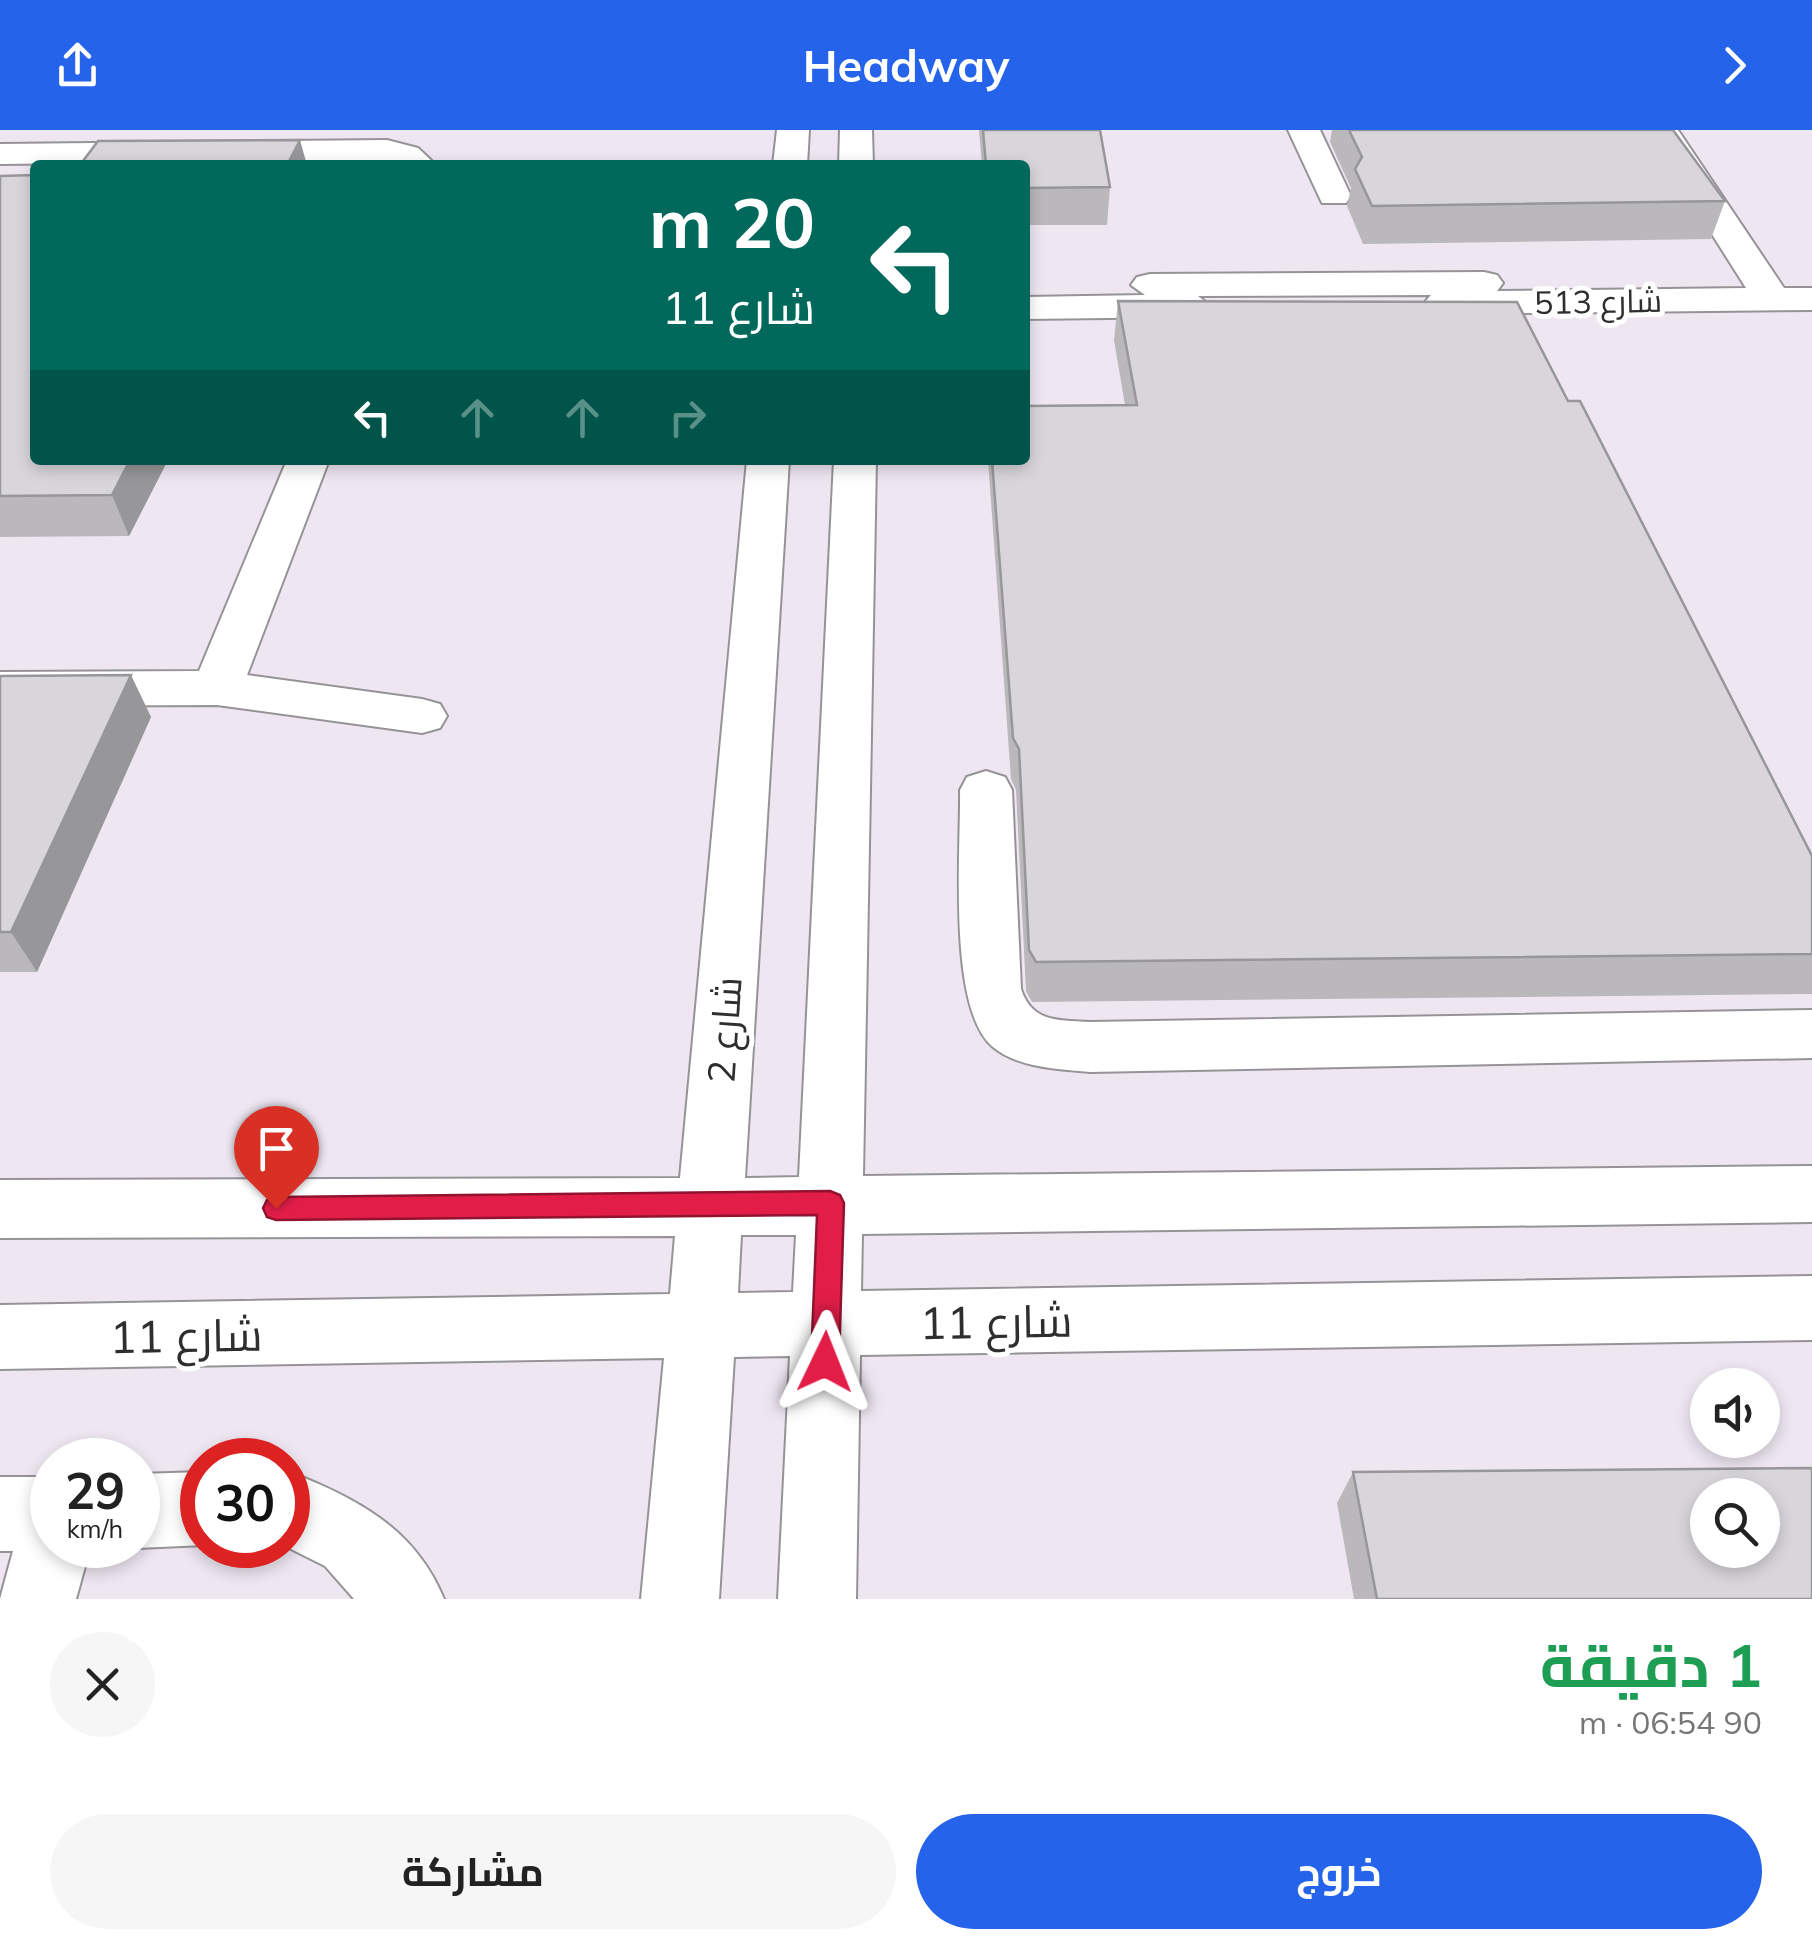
<!DOCTYPE html>
<html lang="ar">
<head>
<meta charset="utf-8">
<style>
  body { margin:0; font-family:Mulish,Cairo,sans-serif; background:#f6f6f6; color:#222; direction:rtl; height:100vh; display:flex; flex-direction:column; font-size:38px; white-space:nowrap }
  * { box-sizing:border-box; margin:0 }
  p { font-size:32px; color:#767676 }
  .icon { flex:none; width:55px; height:55px; fill:none; stroke:currentColor; stroke-width:2; stroke-linecap:round; stroke-linejoin:round }
  .map { position:relative; height:1469px; overflow:hidden; direction:ltr }
  .panel { display:flex; flex-direction:column; background:#fff; flex:1 }
  .panel>* { flex:none }
  .top-card { position:absolute; left:30px; top:30px; width:1000px; height:305px; border-radius:10px; box-shadow:0 5px 15px #0003; direction:rtl; background:#00695c; color:#fff; overflow:hidden }
  .fabs { position:absolute; left:1690px; top:1238px; display:grid; gap:20px }
  .fabs a { display:grid; place-items:center; width:90px; height:90px; border-radius:50%; background:#fff; box-shadow:0 5px 15px #0003; font-size:50px }
  .speed { position:absolute; left:30px; top:1308px; display:flex; gap:20px; font-size:50px; font-weight:700; text-align:center }
  .speed>* { display:grid; place-content:center; width:130px; height:130px; border-radius:50%; background:#fff; box-shadow:0 5px 15px #0003; line-height:1 }
  .speed small { font-size:25px; font-weight:400 }
  .speed .limit { border:15px solid #d22; background:#fff; color:#111 }
  .pin { position:absolute; display:grid; place-items:center; width:85px; height:85px; color:#fff; margin:-102px -42px; border-radius:50% 50% 50% 0; rotate:-45deg; box-shadow:0 0 10px #0007 }
  .pin .icon { rotate:45deg }
  .me { position:absolute; width:110px; margin:-55px; rotate:2deg; stroke-linejoin:round; filter:drop-shadow(0 0 8px #0008) }
  .turn { display:flex; align-items:center; gap:35px; height:210px; padding:0 50px; font-size:45px }
  .turn .icon { width:130px; height:130px; stroke-width:2.5 }
  .turn b { display:block; font-size:70px; line-height:85px }
  .lanes { display:flex; align-items:center; height:95px; padding:0 50px; background:#0003; justify-content:center; gap:50px; direction:ltr }
  .lanes .off { opacity:.35 }
  .round { display:grid; place-items:center; flex:none; width:105px; height:105px; border-radius:52px; background:#f6f6f6 }
  .overview { display:flex; align-items:center; justify-content:space-between; height:170px; padding:0 50px }
  h1 { font-size:60px; font-weight:700; line-height:75px; color:#1e9e55 }
  .action { display:flex; gap:20px; margin-top:auto; padding:20px 50px }
  .action a { flex:1; height:115px; border-radius:60px; background:#2563eb; color:#fff; font-size:40px; font-weight:700; line-height:115px; text-align:center }
  .action a+a { background:#f6f6f6; color:#222 }
  header { display:flex; justify-content:space-between; align-items:center; height:130px; padding:0 50px; background:#2563eb; color:#fff; font-size:45px; font-weight:700 }
  .map>svg:first-child { display:block }
</style>
</head>
<body>
<header><svg class="icon" aria-label="forward" viewBox="0 0 24 24"><path d="M9 5l7 7-7 7"/></svg>Headway<svg class="icon" aria-label="share" viewBox="0 0 24 24"><path d="M12 15V3M7 8l5-5 5 5M5 13v7h14v-7"/></svg></header>
<div class="map">
<svg width="1812" height="1469" viewBox="0 0 1812 1469">
  <rect width="100%" height="100%" fill="#f8f5fa"/>
  <path fill="#eee7f2" fill-rule="evenodd" d="M0 0H1812V1469H0ZM35 35H1025V330H35ZM1708 1255H1762V1310H1708ZM52 1330H138V1415H52ZM202 1330H288V1415H202ZM1708 1365H1762V1420H1708Z"/>
  <g fill="none" stroke-linecap="round" stroke-linejoin="round">
    <g stroke="#969397" stroke-width="4">
      <path id="minor" d="M777 0H809L807 35H773Z
        M840 0H872L873 35H839Z
        M1288 0H1320L1351 66 1346 73H1322Z
        M1646 0H1678L1784 158H1812V180L1443 184 1430 181 1424 173 1431 165 1198 166 1211 176 1205 184 1192 187 1025 189V167L1145 165 1131 155 1137 147 1150 144 1484 142 1497 145 1503 153 1497 161 1746 158Z
        M387 10 418 18 436 35H398L386 30 0 34V14Z
        M287 330H329L247 545 422 569 440 574 447 586 440 598 422 603 217 575 0 576V542L199 541Z
        M747 330H789L745 1048 799 1047 834 330H876L863 1046 1812 1036V1092L862 1104 861 1161 1812 1146V1210L860 1225 856 1469H778L790 1226 734 1227 719 1469H641L664 1228 0 1239V1175L670 1164 675 1106 0 1108V1050L680 1048ZM741 1105H796L793 1162 738 1163Z
        M986 641 1005 647 1012 660 1021 859C1032 893 1059 890 1090 892L1812 880V928L1090 942C1059 939 1018 938 993 917 947 879 961 720 960 660L967 647Z
        M288 1341C357 1369 414 1397 444 1469H354L325 1436 283 1415H288Z
        M202 1342 205 1415 138 1418 130 1415H138V1344Z
        M0 1347H52V1415H91L76 1469H0L13 1421H0Z"/>
    </g>
    <use href="#minor" fill="#fff" fill-rule="evenodd"/>
  </g>
  <path fill="#bab8bb" d="M979 0H1100L1110 57 1107 95H1025V35H982Z
    M1332 0H1673L1725 71 1711 109 1363 114 1347 76 1351 58 1330 12Z
    M0 46 35 330H168L129 406 0 407Z
    M1118 171 1568 271 1812 726V864L1032 872 1026 861 1016 660 1011 649 988 330H1025L1125 275 1114 210Z
    M0 546 151 587 37 842H0Z
    M1353 1342 1812 1469H1354L1337 1373Z"/>
  <path fill="#979699" d="M300 10 307 35H287Z
    M130 330H168L129 406 112 365Z
    M131 545 151 587 37 842 11 802Z"/>
  <path fill="#d8d6da" stroke="#979699" stroke-width="2.5" fill-rule="evenodd" d="M983 0H1100L1110 57 1025 58V35H986Z
    M1349 0H1673L1725 71 1372 76 1355 39 1362 27Z
    M300 10 287 35H80L98 11Z
    M35 45V330H130L112 365 0 366V46Z
    M1118 171 1517 172 1568 271H1580L1812 726V824L1036 832 1029 820 1019 619 1013 608 992 330H1025V276L1137 275Z
    M131 545 11 802H0V546Z
    M1812 1338V1469H1377L1353 1342ZM1708 1365H1762V1420H1708Z"/>
  <path fill="#e11d48" stroke="#92132f" stroke-width="2.5" d="M830 1061 840 1065 844 1073 839 1232 835 1242 825 1246 815 1242 811 1232 817 1085 276 1090 267 1087 263 1078 267 1070 276 1067Z"/>
  <g text-anchor="middle" dominant-baseline="central" stroke-width="10" stroke-linejoin="round" paint-order="stroke">
    <g font-size="32" fill="#2e2d2f" stroke="#fff">
      <text transform="translate(1598 171) rotate(-1)">شارع 513</text>
    </g>
    <g font-size="38" fill="#2e2d2f" stroke="#fff">
      <text transform="translate(724 900) rotate(-86)">شارع 2</text>
    </g>
    <g font-size="45" fill="#2e2d2f" stroke="#fff">
      <text transform="translate(996 1191) rotate(-1)">شارع 11</text>
      <text transform="translate(186 1205) rotate(-1)">شارع 11</text>
    </g>
  </g>
</svg>
<div class="fabs">
<a><svg class="icon" aria-label="sound" viewBox="0 0 24 24"><path d="M4 9h4l5-4v14l-5-4H4zM17 9q2 3 0 6"/></svg></a>
<a><svg class="icon" aria-label="search" viewBox="0 0 24 24"><circle cx="10" cy="10" r="6"/><path d="M15 15l6 6"/></svg></a>
</div>
<div class="speed"><div>29<small>km/h</small></div><div class="limit">30</div></div>
<div class="pin" style="left:276px;top:1078px;background:#d93025"><svg class="icon" aria-label="arrive" viewBox="0 0 24 24"><path d="M6 21V4h12l-3 4 3 4H6"/></svg></div>
<svg class="me" style="left:825px;top:1232px" viewBox="-20 -20 40 40"><path d="M0-17L14 15 0 8-14 15z" fill="#e11d48" stroke="#fff" stroke-width="4"/></svg>
<div class="top-card">
<div class="turn"><svg class="icon" aria-label="left" viewBox="0 0 24 24"><path d="M17 20v-9H6M10 6l-5 5 5 5"/></svg><div><b>20 m</b>شارع 11</div></div>
<div class="lanes"><svg class="icon" aria-label="left" viewBox="0 0 24 24"><path d="M17 20v-9H6M10 6l-5 5 5 5"/></svg><svg class="icon off" aria-label="ahead" viewBox="0 0 24 24"><path d="M12 20V5M6 11l6-6 6 6"/></svg><svg class="icon off" aria-label="ahead" viewBox="0 0 24 24"><path d="M12 20V5M6 11l6-6 6 6"/></svg><svg class="icon off" aria-label="right" viewBox="0 0 24 24"><path d="M7 20v-9h11M14 6l5 5-5 5"/></svg></div>
</div>
</div>
<section class="panel">
<div class="overview"><div><h1>1 دقيقة</h1><p>90 m · 06:54</p></div><a class="round"><svg class="icon" aria-label="close" viewBox="0 0 24 24"><path d="M6 6l12 12M18 6L6 18"/></svg></a></div>
<div class="action"><a>خروج</a><a>مشاركة</a></div>
</section>
</body>
</html>
